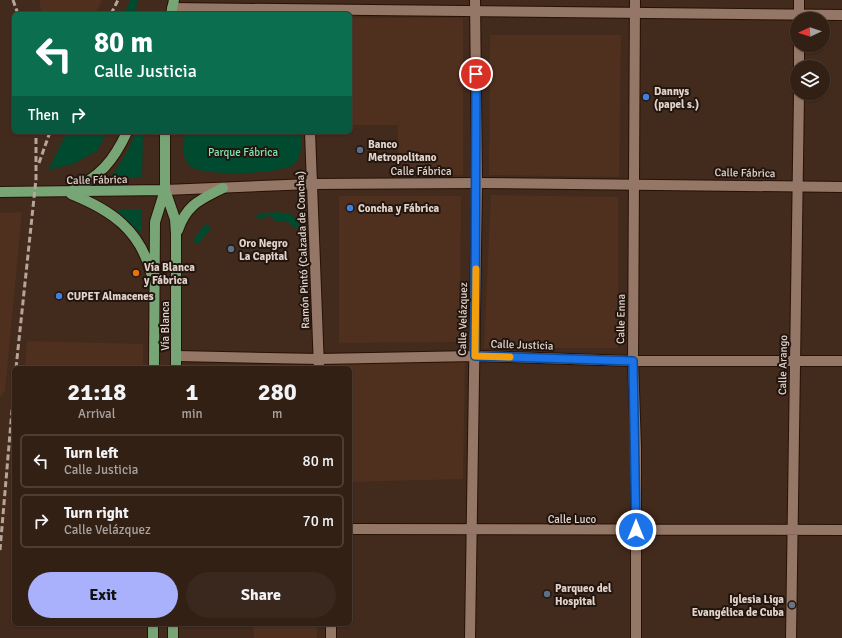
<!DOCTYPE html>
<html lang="en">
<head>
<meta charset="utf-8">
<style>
  body { margin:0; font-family:Signika,sans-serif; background:#3a281e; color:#f1f3f6; height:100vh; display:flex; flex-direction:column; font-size:15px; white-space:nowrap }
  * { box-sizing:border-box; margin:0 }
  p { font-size:13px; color:#a8a3a0 }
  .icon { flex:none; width:22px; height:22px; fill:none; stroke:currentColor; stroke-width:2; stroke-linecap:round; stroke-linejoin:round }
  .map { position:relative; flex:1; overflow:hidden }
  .sheet { position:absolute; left:12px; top:366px; width:340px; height:260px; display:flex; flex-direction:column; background:#322015; border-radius:6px; box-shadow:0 1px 3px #0004,0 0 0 1px #4d3e34 }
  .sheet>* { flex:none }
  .guide { position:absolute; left:12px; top:12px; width:340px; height:122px; border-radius:6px; box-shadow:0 1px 3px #0004,0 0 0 1px #4d3e34; background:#0b6e4f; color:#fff; overflow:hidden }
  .needle { width:26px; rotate:267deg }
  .controls { position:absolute; left:790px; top:12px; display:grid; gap:8px }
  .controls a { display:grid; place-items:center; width:40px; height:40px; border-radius:50%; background:#322015; box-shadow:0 1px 3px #0004,0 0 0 1px #4d3e34; font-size:20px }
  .pin { position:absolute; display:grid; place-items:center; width:34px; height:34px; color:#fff; margin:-17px; border:2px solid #fff; border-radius:50%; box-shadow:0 1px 4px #0007 }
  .me { position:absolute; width:44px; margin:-22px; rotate:0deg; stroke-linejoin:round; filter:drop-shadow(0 0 3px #0008) }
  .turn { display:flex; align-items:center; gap:14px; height:84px; padding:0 16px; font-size:18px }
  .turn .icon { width:52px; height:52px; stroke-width:2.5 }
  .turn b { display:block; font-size:28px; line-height:34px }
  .then { display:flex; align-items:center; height:38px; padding:0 16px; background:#0003; gap:8px; font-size:15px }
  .eta { display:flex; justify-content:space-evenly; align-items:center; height:68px; text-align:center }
  .eta b { font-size:24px; font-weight:800; line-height:28px }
  .cta { display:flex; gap:8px; margin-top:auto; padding:8px 16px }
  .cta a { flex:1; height:46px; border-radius:24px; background:#a9b0fc; color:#111; font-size:16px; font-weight:800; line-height:46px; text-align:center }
  .cta a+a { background:#3a281e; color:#f1f3f6 }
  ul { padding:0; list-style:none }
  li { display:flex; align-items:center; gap:12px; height:54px; margin:0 8px 6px; padding:0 8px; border:2px solid #4d3e34; border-radius:6px }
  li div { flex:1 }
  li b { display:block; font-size:15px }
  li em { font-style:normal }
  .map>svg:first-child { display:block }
</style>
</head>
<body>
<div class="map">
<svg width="842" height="638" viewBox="0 0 842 638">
  <rect width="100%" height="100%" fill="#422a1c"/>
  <path fill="#4f301e" d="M39 0H102L95 14H42Z
    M350 18H463V175H398V125H350Z
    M490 35H621L619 177 489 175Z
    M491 195 618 197V348H484Z
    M339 196H461L460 342 339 343Z
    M22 212 5 391 0 397V213Z
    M27 341 143 344V368H25Z
    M338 361H465L463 479 350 482V368H339Z
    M253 624H317V638H254Z"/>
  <path fill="#004a2f" d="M130 0H138L135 14H124Z
    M67 132H107L97 151 73 164 48 170Z
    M136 132H143L142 177 108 180C120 165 129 150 136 132Z
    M185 132H301C301 143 303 156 294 164 282 175 199 177 189 165 181 156 184 143 185 132Z
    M115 209H141V233Z
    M258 213C273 213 299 208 300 228H294L288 222 275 221 271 216 264 217 260 220 256 216Z
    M207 224 211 228 198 244 193 241 202 228Z"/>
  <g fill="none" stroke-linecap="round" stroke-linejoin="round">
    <g stroke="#281205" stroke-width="12">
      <path id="street" d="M635 0 633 361 636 448V638
        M799 0V19
        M799 67V45
        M177 356 319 359 475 356 633 361H842
        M350 529 842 530
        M470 638 477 183 475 0
        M791 638 799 93"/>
    </g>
    <g stroke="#281205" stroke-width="12">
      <path id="secondary" d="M172 8C396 9 619 13 842 15
        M310 132 319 368
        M165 190 312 184 477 183 842 187
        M331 624V638"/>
    </g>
    <g stroke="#281205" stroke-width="12">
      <path id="primary" d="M171 14 174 0
        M165 190 175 219 176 234V368
        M71 191C100 176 113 162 127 132
        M0 192 165 190
        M71 194C111 210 140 230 151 273
        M178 230C187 204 200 200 223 188
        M154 368 155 222 165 190V132
        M153 624V638
        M173 638V624"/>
    </g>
    <use href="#street" stroke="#947767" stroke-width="10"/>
    <use href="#secondary" stroke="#947767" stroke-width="10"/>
    <use href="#primary" stroke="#77a575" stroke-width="10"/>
    <path stroke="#b7a59a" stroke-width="3" stroke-dasharray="6 3" stroke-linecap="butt" d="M13 0 18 14
      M111 14 118 0
      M39 163 50 132
      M16 368 36 179V132
      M0 550 14 387"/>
  </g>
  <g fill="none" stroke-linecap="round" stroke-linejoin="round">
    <g stroke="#114b97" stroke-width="10">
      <path id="route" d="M476 74 475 356 633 361 636 530"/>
    </g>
    <use href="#route" stroke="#1a73e8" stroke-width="7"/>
    <path stroke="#f59e0b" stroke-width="7" d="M476 269 475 356 510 357"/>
  </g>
  <g fill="#3f7fe0" stroke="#21160f" stroke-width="1.5">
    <circle cx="646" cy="97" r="4"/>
    <circle cx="350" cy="208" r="4"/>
    <circle cx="59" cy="296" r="4"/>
  </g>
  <g fill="#5c6f8a" stroke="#21160f" stroke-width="1.5">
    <circle cx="360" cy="150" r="4"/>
    <circle cx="231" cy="249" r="4"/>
    <circle cx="547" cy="594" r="4"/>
  </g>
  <circle fill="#e8710a" stroke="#21160f" stroke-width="1.5" cx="136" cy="273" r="4"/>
  <circle fill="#6b7280" stroke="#21160f" stroke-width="1.5" cx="792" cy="605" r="4"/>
  <g text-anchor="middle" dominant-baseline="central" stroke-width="4" stroke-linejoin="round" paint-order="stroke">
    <g font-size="11" font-weight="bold" fill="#e3d3ca" stroke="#21160f" text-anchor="start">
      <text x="654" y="91">Dannys<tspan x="654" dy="13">(papel s.)</tspan></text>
      <text x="368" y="144">Banco<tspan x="368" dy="13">Metropolitano</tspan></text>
      <text x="358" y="208">Concha y Fábrica</text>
      <text x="239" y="243">Oro Negro<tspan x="239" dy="13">La Capital</tspan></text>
      <text x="144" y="267">Vía Blanca<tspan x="144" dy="13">y Fábrica</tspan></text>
      <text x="67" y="296">CUPET Almacenes</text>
      <text x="555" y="588">Parqueo del<tspan x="555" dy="13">Hospital</tspan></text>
      <text x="784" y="599" text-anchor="end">Iglesia Liga<tspan x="784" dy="13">Evangélica de Cuba</tspan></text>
    </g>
    <g font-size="11" fill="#82e0b1" stroke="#21160f">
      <text x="243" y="152">Parque Fábrica</text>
    </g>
    <g font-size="11" fill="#e3d3ca" stroke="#21160f">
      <text x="421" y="171">Calle Fábrica</text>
      <text transform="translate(745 173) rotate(1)">Calle Fábrica</text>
      <text transform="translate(97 180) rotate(-1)">Calle Fábrica</text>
      <text transform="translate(303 250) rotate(-92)">Ramón Pintó (Calzada de Concha)</text>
      <text transform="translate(463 319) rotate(-89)">Calle Velázquez</text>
      <text transform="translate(621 319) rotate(-89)">Calle Enna</text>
      <text transform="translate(165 326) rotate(-90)">Vía Blanca</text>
      <text transform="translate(522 345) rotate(2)">Calle Justicia</text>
      <text transform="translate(783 365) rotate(-89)">Calle Arango</text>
      <text x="572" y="519">Calle Luco</text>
    </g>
  </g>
</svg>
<div class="controls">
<a><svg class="needle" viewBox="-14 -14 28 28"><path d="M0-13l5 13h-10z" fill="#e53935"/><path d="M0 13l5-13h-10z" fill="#a8a3a0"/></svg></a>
<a><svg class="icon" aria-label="layers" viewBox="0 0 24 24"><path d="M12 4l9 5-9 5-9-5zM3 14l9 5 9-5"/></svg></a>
</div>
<div class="pin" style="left:476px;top:74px;background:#d93025"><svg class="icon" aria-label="arrive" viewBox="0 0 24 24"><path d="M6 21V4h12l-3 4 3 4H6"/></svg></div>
<svg class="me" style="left:636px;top:530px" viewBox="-20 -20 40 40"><circle r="17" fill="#1a73e8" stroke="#fff" stroke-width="3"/><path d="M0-11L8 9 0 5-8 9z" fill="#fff"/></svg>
<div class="guide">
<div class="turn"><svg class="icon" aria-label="left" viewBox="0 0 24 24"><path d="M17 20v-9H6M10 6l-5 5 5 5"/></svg><div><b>80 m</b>Calle Justicia</div></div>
<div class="then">Then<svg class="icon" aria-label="right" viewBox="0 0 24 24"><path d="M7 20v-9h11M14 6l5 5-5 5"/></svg></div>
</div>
<section class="sheet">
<div class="eta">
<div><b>21:18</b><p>Arrival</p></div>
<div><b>1</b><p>min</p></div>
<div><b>280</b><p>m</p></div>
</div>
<ul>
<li><svg class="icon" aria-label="left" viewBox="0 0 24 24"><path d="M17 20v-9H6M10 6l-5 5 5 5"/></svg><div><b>Turn left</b><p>Calle Justicia</p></div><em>80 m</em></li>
<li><svg class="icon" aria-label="right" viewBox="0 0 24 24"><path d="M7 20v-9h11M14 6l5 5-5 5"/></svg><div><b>Turn right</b><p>Calle Velázquez</p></div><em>70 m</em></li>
</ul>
<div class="cta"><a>Exit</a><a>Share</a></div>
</section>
</div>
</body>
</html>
